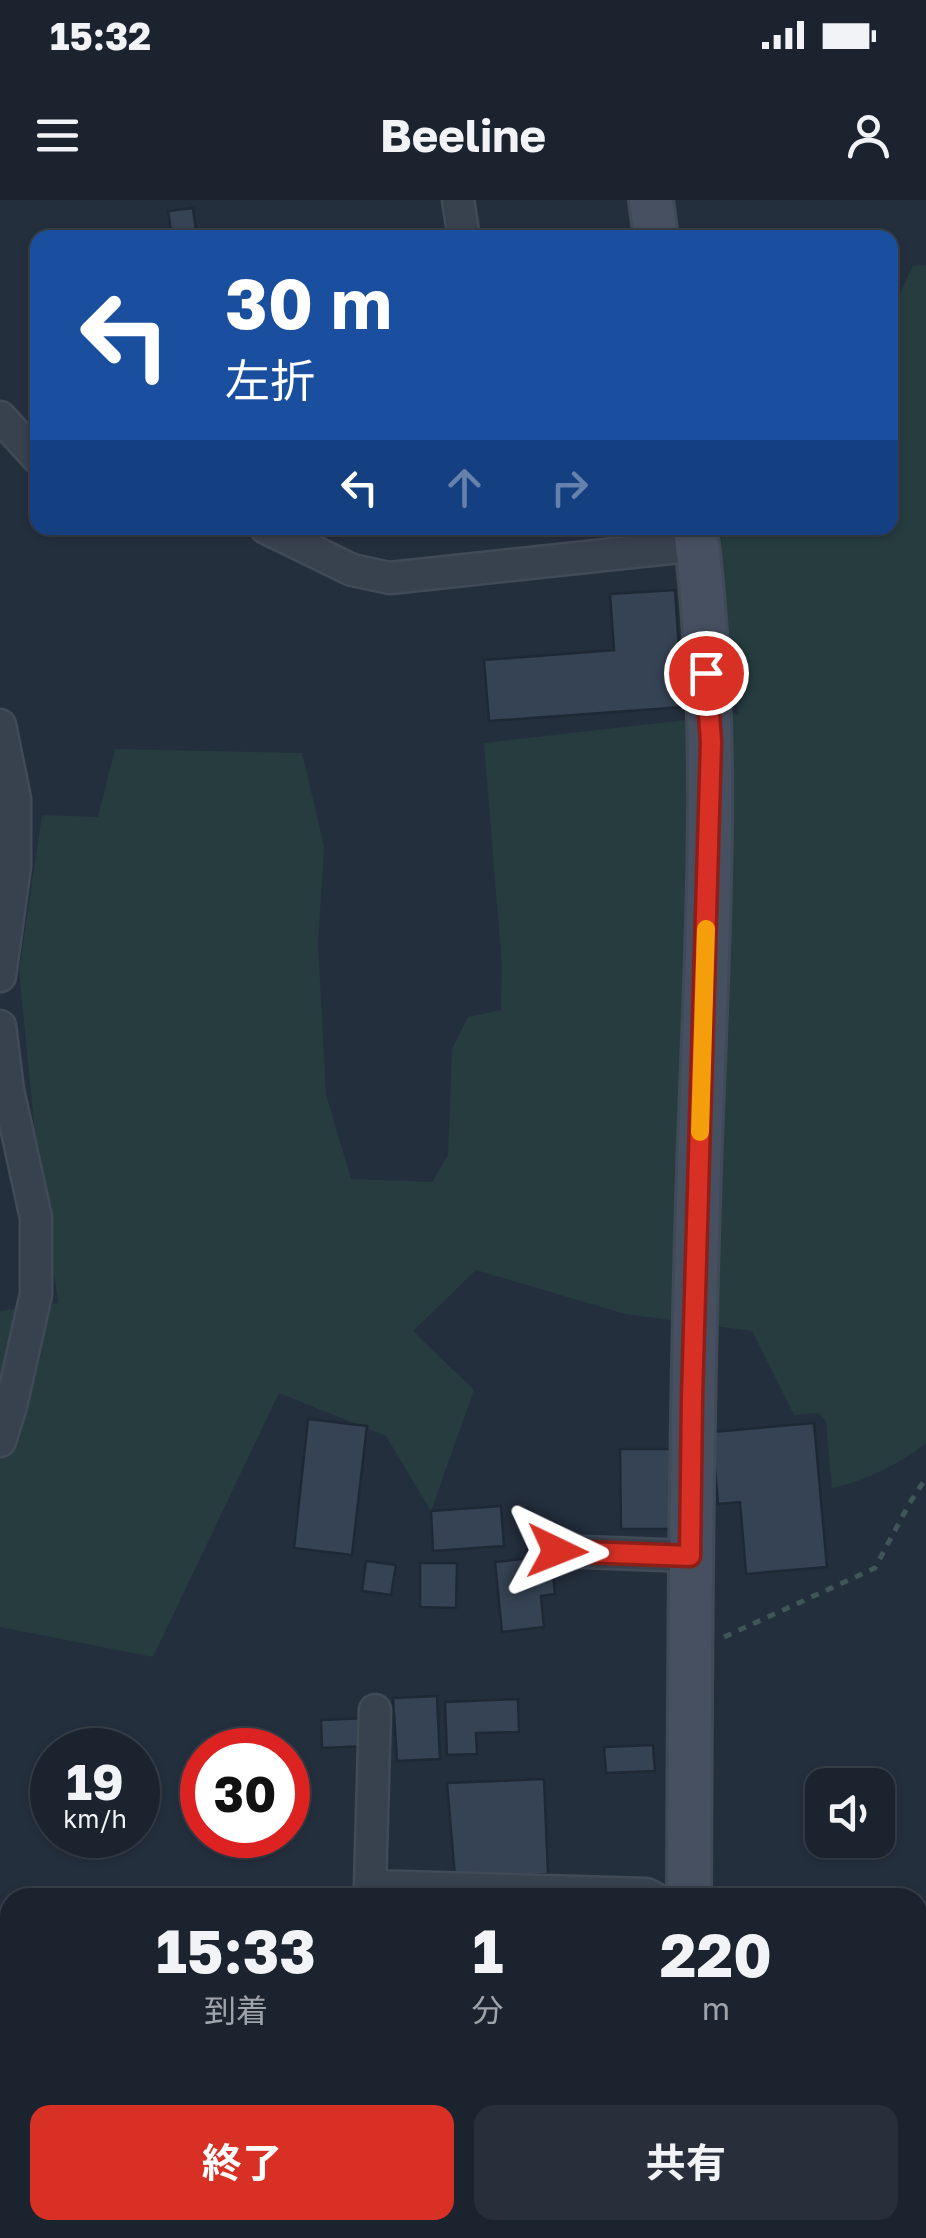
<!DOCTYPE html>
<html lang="ja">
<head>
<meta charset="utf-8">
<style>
  body { margin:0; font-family:"Golos Text","Noto Sans JP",sans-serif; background:#282f3a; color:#f1f3f6; height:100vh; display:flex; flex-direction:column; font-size:38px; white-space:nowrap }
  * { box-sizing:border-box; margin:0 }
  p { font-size:32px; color:#a0a4aa }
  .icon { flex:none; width:55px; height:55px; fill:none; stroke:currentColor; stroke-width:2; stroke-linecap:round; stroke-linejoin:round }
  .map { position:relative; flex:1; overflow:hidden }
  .panel { position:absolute; left:0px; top:1688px; width:928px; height:352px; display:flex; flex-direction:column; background:#1b232e; border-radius:30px 30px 0 0; box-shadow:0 2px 8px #0004,0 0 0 2px #39404a }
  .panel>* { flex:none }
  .banner { position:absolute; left:30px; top:30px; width:868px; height:305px; border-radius:20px; box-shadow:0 2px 8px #0004,0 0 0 2px #39404a; background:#1a4fa0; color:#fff; overflow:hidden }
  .tools { position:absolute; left:805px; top:1568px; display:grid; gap:20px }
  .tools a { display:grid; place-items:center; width:90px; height:90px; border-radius:20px; background:#1b232e; box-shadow:0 2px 8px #0004,0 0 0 2px #39404a; font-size:50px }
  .speed { position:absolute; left:30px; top:1528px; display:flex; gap:20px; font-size:50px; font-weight:700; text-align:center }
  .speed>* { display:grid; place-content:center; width:130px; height:130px; border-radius:50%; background:#1b232e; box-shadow:0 2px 8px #0004,0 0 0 2px #39404a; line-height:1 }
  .speed small { font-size:25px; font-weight:400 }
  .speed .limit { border:15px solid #d22; background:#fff; color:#111 }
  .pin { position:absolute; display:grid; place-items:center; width:85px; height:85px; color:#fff; margin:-42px; border:5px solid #fff; border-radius:50%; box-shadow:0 2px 10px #0007 }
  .me { position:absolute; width:110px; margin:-55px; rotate:92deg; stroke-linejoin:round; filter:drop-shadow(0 0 8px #0008) }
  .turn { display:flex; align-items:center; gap:35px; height:210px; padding:0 30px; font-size:45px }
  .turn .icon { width:130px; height:130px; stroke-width:2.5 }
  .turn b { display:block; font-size:70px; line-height:85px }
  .lanes { display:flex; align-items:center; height:95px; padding:0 30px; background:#0003; justify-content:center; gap:50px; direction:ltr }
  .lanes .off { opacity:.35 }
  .eta { display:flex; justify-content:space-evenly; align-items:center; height:170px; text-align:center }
  .eta b { font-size:60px; font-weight:700; line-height:70px }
  .action { display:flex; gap:20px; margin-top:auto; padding:20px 30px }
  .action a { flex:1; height:115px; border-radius:20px; background:#d93025; color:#fff; font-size:40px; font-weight:700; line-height:115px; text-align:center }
  .action a+a { background:#282f3a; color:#f1f3f6 }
  .status { display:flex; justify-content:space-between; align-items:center; height:70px; padding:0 50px; background:#1b232e; direction:ltr }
  .status svg { height:28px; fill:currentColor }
  header { display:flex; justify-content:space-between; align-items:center; height:130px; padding:0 30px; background:#1b232e; font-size:45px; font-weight:700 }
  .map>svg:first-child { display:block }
</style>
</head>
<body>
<div class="status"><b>15:32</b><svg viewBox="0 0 49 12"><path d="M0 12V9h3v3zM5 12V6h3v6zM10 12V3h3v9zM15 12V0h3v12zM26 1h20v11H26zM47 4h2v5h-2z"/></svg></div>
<header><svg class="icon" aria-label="menu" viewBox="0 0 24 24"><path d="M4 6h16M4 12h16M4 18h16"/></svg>Beeline<svg class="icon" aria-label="person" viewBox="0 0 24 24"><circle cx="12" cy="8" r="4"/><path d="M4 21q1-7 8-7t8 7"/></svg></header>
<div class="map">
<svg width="926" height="2038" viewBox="0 0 926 2038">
  <rect width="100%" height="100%" fill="#242f3e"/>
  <path fill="#263c3f" d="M926 65V1243C898 1265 867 1280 832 1288L826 1221 818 1213 794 1215 752 1131 625 1114 476 1070 413 1131 474 1190 431 1311 386 1236 279 1193 153 1457 0 1427V1111L58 1103 35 934 19 771 42 615 98 617 115 549 302 553 324 646 318 744 326 894 351 979 432 982 448 955 452 849 468 817 501 810 502 766 484 543 739 514C728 453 717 389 722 328H890V114L913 66Z"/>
  <path fill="#364354" stroke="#1f2835" stroke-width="2.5" d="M193 8 197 38H172L168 11Z
    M675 390 683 507 489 521 484 460 614 450 610 394Z
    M308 1219 367 1226 352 1355 294 1348Z
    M814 1223 827 1367 746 1374 740 1302 718 1304 712 1232Z
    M620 1249H676L677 1329H621Z
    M501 1306 504 1346 433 1351 431 1311Z
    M551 1356 555 1394 541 1396 544 1427 502 1432 495 1362Z
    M366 1361 396 1365 391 1395 362 1391Z
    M420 1363H457L456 1408 420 1407Z
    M437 1496 440 1559 397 1561 393 1498Z
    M518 1499 519 1532 476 1533 477 1554 447 1555 445 1502Z
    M366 1518 368 1546 322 1548 321 1520Z
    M653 1545 655 1571 606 1573 604 1547Z
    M544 1579 548 1674 455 1678 447 1583Z
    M719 1689 757 1690 756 1698H719Z
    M832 2030H886V2038H832Z"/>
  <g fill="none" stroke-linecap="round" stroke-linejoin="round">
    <g stroke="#414a57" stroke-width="35">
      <path id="street" d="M458 0 464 38
        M0 217 38 258
        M266 328 352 370 390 378 698 345
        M0 525 15 599V666L0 776
        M0 826 8 890 36 1018V1094L11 1206 0 1241
        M557 1351 690 1356
        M375 1510 370 1686 646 1694 654 1698
        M0 1766 10 1770
        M918 1800 926 1801"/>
    </g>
    <g stroke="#414a57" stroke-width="48">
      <path id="secondary" d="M651 0 656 38
        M689 1698C690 1455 691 1213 699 971 706 757 722 540 695 328
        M680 2038V2030"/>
    </g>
    <path stroke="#3f5557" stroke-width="5" stroke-dasharray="8 8" stroke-linecap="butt" d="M724 1437 875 1368 909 1304 926 1278"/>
    <use href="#street" stroke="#38414e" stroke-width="30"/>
    <use href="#secondary" stroke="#465061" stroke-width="42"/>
  </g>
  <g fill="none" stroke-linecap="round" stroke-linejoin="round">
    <g stroke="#8d1f18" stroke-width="25">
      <path id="route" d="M557 1351 690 1356 692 1198 711 542 706 473"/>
    </g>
    <use href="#route" stroke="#d93025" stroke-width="18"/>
    <path stroke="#f59e0b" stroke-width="18" d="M700 932 706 729"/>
  </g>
</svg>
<div class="tools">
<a><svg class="icon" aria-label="sound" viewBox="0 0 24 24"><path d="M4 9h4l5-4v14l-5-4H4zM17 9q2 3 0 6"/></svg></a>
</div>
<div class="speed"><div>19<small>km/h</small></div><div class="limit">30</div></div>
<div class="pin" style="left:706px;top:473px;background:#d93025"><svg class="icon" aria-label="arrive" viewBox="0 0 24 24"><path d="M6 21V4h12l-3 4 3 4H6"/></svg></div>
<svg class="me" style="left:557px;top:1351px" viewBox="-20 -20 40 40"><path d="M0-17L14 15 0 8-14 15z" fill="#d93025" stroke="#fff" stroke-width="4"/></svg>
<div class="banner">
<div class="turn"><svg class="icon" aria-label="left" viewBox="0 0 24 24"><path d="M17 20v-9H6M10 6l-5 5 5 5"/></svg><div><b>30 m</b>左折</div></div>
<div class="lanes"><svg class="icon" aria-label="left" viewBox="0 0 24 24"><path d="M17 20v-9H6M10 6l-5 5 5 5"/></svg><svg class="icon off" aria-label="ahead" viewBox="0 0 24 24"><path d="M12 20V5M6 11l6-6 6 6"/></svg><svg class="icon off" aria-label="right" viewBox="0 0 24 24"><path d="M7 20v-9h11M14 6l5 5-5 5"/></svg></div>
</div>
<section class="panel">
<div class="eta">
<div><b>15:33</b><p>到着</p></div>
<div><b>1</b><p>分</p></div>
<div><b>220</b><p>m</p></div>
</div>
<div class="action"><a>終了</a><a>共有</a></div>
</section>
</div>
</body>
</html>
